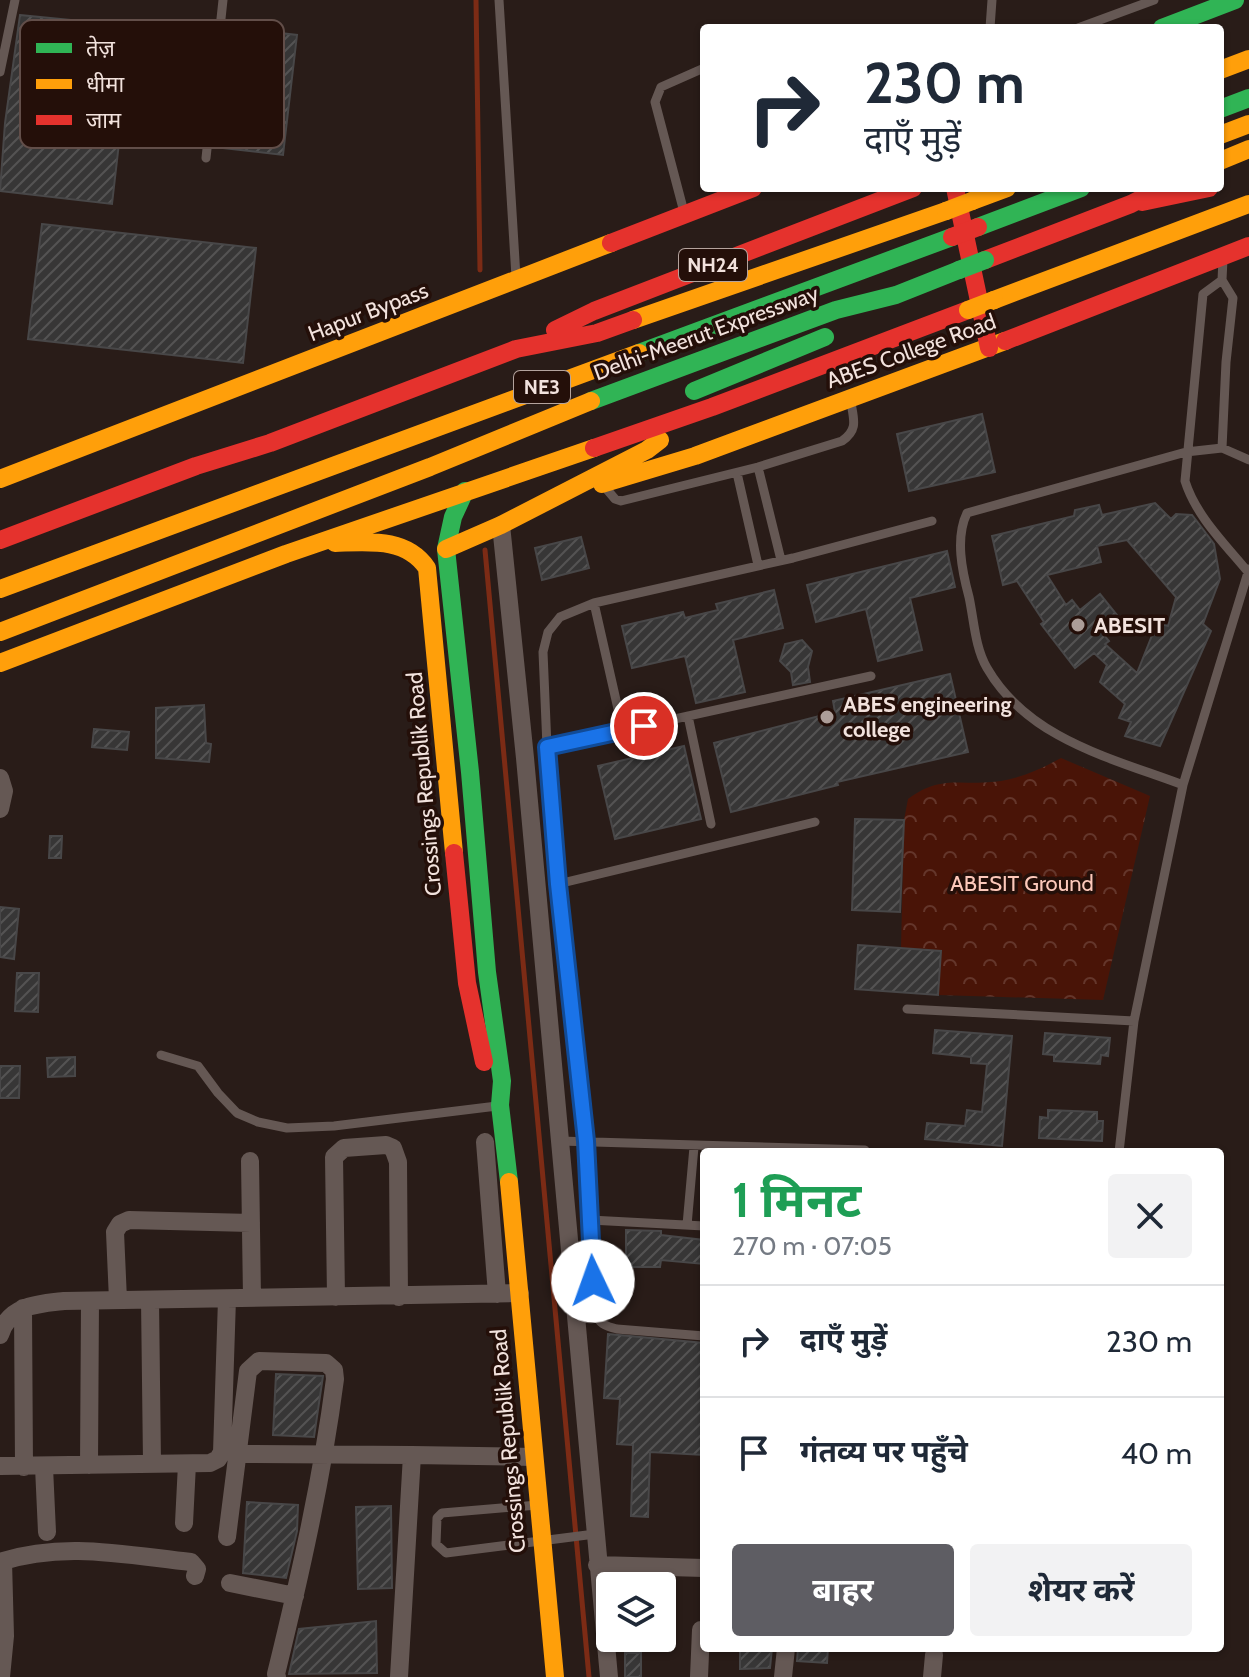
<!DOCTYPE html>
<html lang="hi">
<head>
<meta charset="utf-8">
<style>
  body { margin:0; font-family:Cabin,"Noto Sans Devanagari",sans-serif; background:#f2f2f3; color:#1f2937; height:100vh; display:flex; flex-direction:column; font-size:30px; white-space:nowrap }
  * { box-sizing:border-box; margin:0 }
  p { font-size:26px; color:#747a83 }
  .icon { flex:none; width:44px; height:44px; fill:none; stroke:currentColor; stroke-width:2; stroke-linecap:round; stroke-linejoin:round }
  .map { position:relative; flex:1; overflow:hidden }
  .side { position:absolute; left:700px; top:1148px; width:524px; height:504px; display:flex; flex-direction:column; background:#fff; border-radius:8px; box-shadow:0 2px 6px #0004 }
  .side>* { flex:none }
  .top-card { position:absolute; left:700px; top:24px; width:524px; height:168px; border-radius:8px; box-shadow:0 2px 6px #0004; background:#fff; color:#1f2937; overflow:hidden }
  .fabs { position:absolute; left:596px; top:1572px; display:grid; gap:16px }
  .fabs a { display:grid; place-items:center; width:80px; height:80px; border-radius:8px; background:#fff; box-shadow:0 2px 6px #0004; font-size:40px }
  .pin { position:absolute; display:grid; place-items:center; width:68px; height:68px; color:#fff; margin:-34px; border:4px solid #fff; border-radius:50%; box-shadow:0 2px 8px #0007 }
  .me { position:absolute; width:88px; margin:-44px; rotate:357deg; stroke-linejoin:round; filter:drop-shadow(0 0 6px #0008) }
  .turn { display:flex; align-items:center; gap:28px; height:168px; padding:0 32px; font-size:36px }
  .turn .icon { width:104px; height:104px; stroke-width:2.5 }
  .turn b { display:block; font-size:56px; line-height:68px }
  .round { display:grid; place-items:center; flex:none; width:84px; height:84px; border-radius:8px; background:#f2f2f3 }
  .overview { display:flex; align-items:center; justify-content:space-between; height:136px; padding:0 32px }
  h1 { font-size:48px; font-weight:700; line-height:60px; color:#1e9e55 }
  .action { display:flex; gap:16px; margin-top:auto; padding:16px 32px }
  .action a { flex:1; height:92px; border-radius:8px; background:#5e5d63; color:#fff; font-size:32px; font-weight:700; line-height:92px; text-align:center }
  .action a+a { background:#f2f2f3; color:#1f2937 }
  ul { padding:0; list-style:none }
  li { display:flex; align-items:center; gap:24px; height:112px; padding:0 32px; border-top:2px solid #e0e1e3 }
  li div { flex:1 }
  li b { display:block; font-size:30px }
  li em { font-style:normal }
  .map>svg:first-child { display:block }
</style>
</head>
<body>
<div class="map">
<svg width="1249" height="1677" viewBox="0 0 1249 1677">
  <defs>
    <pattern id="park-crowns" width="20" height="18" patternUnits="userSpaceOnUse" patternTransform="scale(2)"><rect width="20" height="18" fill="#491407"/><path d="M2 6a3 3 0 1 1 6 0M12 15a3 3 0 1 1 6 0" fill="none" stroke="#64362b"/></pattern>
    <pattern id="building-hatch" width="6" height="6" patternUnits="userSpaceOnUse" patternTransform="scale(2)"><rect width="6" height="6" fill="#373636"/><path d="M-1 1l2-2M0 6l6-6M5 7l2-2" fill="none" stroke="#545353"/></pattern>
  </defs>
  <rect width="100%" height="100%" fill="#291c18"/>
  <path fill="url(#park-crowns)" d="M1061 758 1150 796 1103 1000 938 995 901 948 904 820 908 799C942 773 964 787 1001 781 1023 777 1041 769 1061 758Z"/>
  <g fill="none" stroke-linecap="round" stroke-linejoin="round">
    <path stroke="#7c2b15" stroke-width="5" d="M476 0 480 270
      M485 550 589 1677"/>
  </g>
  <path fill="url(#building-hatch)" stroke="#484748" stroke-width="2" fill-rule="evenodd" d="M20 15 80 21 66 137 119 143 112 204 0 191 5 123Z
    M228 27 297 35 283 155 215 147Z
    M42 224 256 248 243 363 28 339Z
    M982 414 995 472 909 491 897 434Z
    M1155 503 1171 519 1176 514 1192 515 1196 520 1214 544 1220 579 1203 624 1211 631 1160 746 1125 736 1131 722 1119 718 1125 704 1100 682 1107 665 1094 653 1075 668 1041 624 1044 622 1017 581 1003 585 992 536 1074 516 1075 510 1099 505 1102 515ZM1127 540 1176 597 1168 626 1157 623 1137 673 1105 644 1109 641 1103 634 1121 620 1100 594 1080 610 1072 600 1066 605 1047 575 1101 562 1097 546Z
    M581 537 589 568 542 580 535 548Z
    M947 551 955 587 910 598 922 650 878 661 866 609 816 622 807 585Z
    M774 590 783 628 733 640 745 692 696 703 685 656 632 668 622 626 683 612 685 618 718 610 716 604Z
    M802 640 812 651 808 667 810 682 793 685 791 672 780 661 785 644Z
    M950 674 968 752 837 782 838 785 731 812 714 743 835 712 833 701Z
    M204 705 206 743 211 744 209 762 156 758V708Z
    M94 729 129 732 127 750 92 747Z
    M684 746 701 819 615 839 598 766Z
    M855 819 904 820 900 912 852 910Z
    M50 836H62L61 858H49Z
    M0 907 19 909 14 959 0 957Z
    M858 945 941 951 938 995 855 989Z
    M17 973H39L38 1012 15 1011Z
    M935 1030 1012 1036 1002 1146 925 1139 927 1123 965 1126 967 1110 982 1112 987 1064 971 1063V1057L933 1053Z
    M1045 1033 1110 1038 1108 1056 1101 1055 1100 1064 1054 1061V1055L1043 1054Z
    M75 1057V1076L48 1077 47 1058Z
    M0 1066H20L19 1098H0Z
    M1048 1110 1097 1112V1121H1103L1102 1141 1039 1138 1040 1117 1048 1118Z
    M626 1230 661 1231V1235L704 1240V1264L661 1260 660 1267H626Z
    M608 1334 704 1343V1455L650 1452 648 1517 631 1516 633 1445 617 1444 620 1399 604 1398Z
    M276 1374 323 1376 314 1437 273 1435Z
    M247 1502 298 1505 297 1531 286 1578 243 1573Z
    M391 1506 392 1588 358 1589 356 1507Z
    M376 1621 377 1673 289 1674 299 1629Z
    M740 1648H772L770 1668 740 1669Z
    M798 1648H828L827 1663 797 1661Z
    M625 1653H641V1677H625Z"/>
  <g fill="none" stroke-linecap="round" stroke-linejoin="round">
    <path stroke="#655854" stroke-width="9" d="M499 0 516 277
      M990 28 992 0
      M1078 28 1154 0
      M0 72 15 0
      M206 158 223 0
      M684 212 655 102 661 87 704 68
      M1222 280 1203 294 1185 481C1196 516 1225 544 1248 572
      M1222 448 1226 362 1233 298 1222 280 1223 259
      M758 467 781 560
      M737 473 758 565
      M604 486 615 499 621 501 758 467 842 441C858 430 854 420 851 403
      M594 603 623 731
      M688 716 711 824
      M547 747 871 676
      M1183 785C1111 758 1028 739 987 668 975 648 974 620 969 597 962 571 955 538 967 513L1186 452 1222 448 1249 460
      M558 884 815 822
      M907 1009 1134 1021
      M161 1055 198 1066 218 1093 237 1113 258 1122 287 1128 334 1126 497 1106
      M560 1141 865 1150
      M1119 1152 1134 1021 1183 785 1249 569
      M590 1220 704 1226
      M687 1225 694 1147
      M704 1336 617 1329C605 1326 599 1324 595 1312L586 1141 558 884 547 747 543 652 548 632 560 617 594 603 793 558 932 521
      M538 1505 442 1513 437 1518 436 1544 446 1553 595 1534"/>
    <path stroke="#655854" stroke-width="18" d="M501 525 525 758 609 1677
      M0 778 4 791 0 809
      M485 1142 497 1294
      M250 1161 252 1298
      M336 1297 334 1157 344 1148 386 1145 393 1148 398 1162 399 1297
      M118 1300 115 1232 120 1224 129 1220 251 1223
      M150 1300 152 1463
      M23 1308 24 1467
      M0 1335C9 1305 37 1304 64 1301L520 1293
      M236 1454 412 1455
      M89 1465 90 1301
      M0 1466 210 1463 218 1459 222 1452 227 1299
      M44 1467 47 1532
      M184 1523 187 1464
      M227 1537 248 1371 259 1361 326 1363 334 1370 335 1379C322 1479 300 1576 276 1674L277 1677
      M0 1562C63 1541 126 1555 191 1562L197 1569 195 1576
      M597 1565 704 1568
      M230 1583 295 1596
      M1 1677 5 1636 3 1561
      M399 1677 412 1455 534 1457
      M699 1677 701 1630
      M783 1677 786 1648
      M932 1677 934 1655"/>
    <path stroke="#30b455" stroke-width="18" d="M1162 28 1235 0
      M1220 109 1249 98
      M978 227 1081 188
      M639 353 952 237
      M694 391 825 337
      M591 401 836 310 896 295 959 270
      M465 491 453 517 446 549 470 772 487 972 502 1081 500 1105 509 1182"/>
    <path stroke="#ff9f0a" stroke-width="18" d="M1220 70 1249 59
      M1220 135 1249 124
      M1220 161 1249 149
      M972 201 1007 188
      M994 300 1249 204
      M633 320 946 211
      M0 479 611 243
      M602 484 695 456 1005 341
      M335 543C368 542 406 537 427 568L454 853
      M446 549 501 525 647 450 660 440
      M0 589 639 353
      M0 632 430 467 591 401
      M0 663 286 554 594 448
      M509 1182 555 1677"/>
    <path stroke="#e5322d" stroke-width="18" d="M955 188 989 348
      M1142 202 1209 188
      M611 243 753 188
      M985 260 1131 204 1162 188
      M555 330 594 311 913 188
      M1005 341 1249 246
      M594 448 712 407 968 310
      M0 540 196 466 270 443 516 349 597 333 633 320
      M454 853 467 983 484 1062"/>
    <path stroke="#30b455" stroke-width="18" d="M959 270 985 260"/>
    <path stroke="#ff9f0a" stroke-width="18" d="M946 211 972 201
      M968 310 994 300"/>
    <path stroke="#e5322d" stroke-width="18" d="M952 237 978 227"/>
  </g>
  <g fill="none" stroke-linecap="round" stroke-linejoin="round">
    <g stroke="#114b97" stroke-width="20">
      <path id="route" d="M593 1281 586 1141 558 884 547 747 644 726"/>
    </g>
    <use href="#route" stroke="#1a73e8" stroke-width="14"/>
  </g>
  <g fill="#ac9d98" stroke="#240f09" stroke-width="3">
    <circle cx="1078" cy="625" r="8"/>
    <circle cx="827" cy="717" r="8"/>
  </g>
  <g text-anchor="middle" dominant-baseline="central" stroke-width="7" stroke-linejoin="round" paint-order="stroke">
    <g fill="#240f09" stroke="#b4a39d" stroke-width="2">
      <rect x="679" y="249" width="68" height="32" rx="6"/>
      <rect x="514" y="371" width="56" height="32" rx="6"/>
    </g>
    <g font-size="20" font-weight="bold" fill="#f2e2dd">
      <text x="713" y="265">NH24</text>
      <text x="542" y="387">NE3</text>
    </g>
    <g font-size="22" fill="#f2e2dd" stroke="#240f09">
      <text transform="translate(368 312) rotate(-21)">Hapur Bypass</text>
      <text transform="translate(706 333) rotate(-20)">Delhi-Meerut Expressway</text>
      <text transform="translate(911 351) rotate(-20)">ABES College Road</text>
      <text transform="translate(424 784) rotate(-95)">Crossings Republik Road</text>
      <text transform="translate(508 1441) rotate(-95)">Crossings Republik Road</text>
    </g>
    <g font-size="22" font-weight="bold" fill="#f2e2dd" stroke="#240f09" text-anchor="start">
      <text x="1094" y="625">ABESIT</text>
      <text x="843" y="704">ABES engineering<tspan x="843" dy="25">college</tspan></text>
    </g>
    <g font-size="22" fill="#fcc8ba" stroke="#240f09">
      <text x="1022" y="883">ABESIT Ground</text>
    </g>
  </g>
  <rect x="20" y="20" width="264" height="128" rx="12" fill="#240f09" stroke="#624e49" stroke-width="2"/>
  <rect x="36" y="43" width="36" height="10" fill="#30b455"/>
  <rect x="36" y="79" width="36" height="10" fill="#ff9f0a"/>
  <rect x="36" y="115" width="36" height="10" fill="#e5322d"/>
  <g font-size="22" fill="#f2e2dd">
    <text x="86" y="56">तेज़</text>
    <text x="86" y="92">धीमा</text>
    <text x="86" y="128">जाम</text>
  </g>
</svg>
<div class="fabs">
<a><svg class="icon" aria-label="layers" viewBox="0 0 24 24"><path d="M12 4l9 5-9 5-9-5zM3 14l9 5 9-5"/></svg></a>
</div>
<div class="pin" style="left:644px;top:726px;background:#d93025"><svg class="icon" aria-label="arrive" viewBox="0 0 24 24"><path d="M6 21V4h12l-3 4 3 4H6"/></svg></div>
<svg class="me" style="left:593px;top:1281px" viewBox="-20 -20 40 40"><circle r="19" fill="#fff"/><path d="M0-13L10 11 0 6-10 11z" fill="#1a73e8"/></svg>
<div class="top-card">
<div class="turn"><svg class="icon" aria-label="right" viewBox="0 0 24 24"><path d="M7 20v-9h11M14 6l5 5-5 5"/></svg><div><b>230 m</b>दाएँ मुड़ें</div></div>
</div>
<section class="side">
<div class="overview"><div><h1>1 मिनट</h1><p>270 m · 07:05</p></div><a class="round"><svg class="icon" aria-label="close" viewBox="0 0 24 24"><path d="M6 6l12 12M18 6L6 18"/></svg></a></div>
<ul>
<li><svg class="icon" aria-label="right" viewBox="0 0 24 24"><path d="M7 20v-9h11M14 6l5 5-5 5"/></svg><div><b>दाएँ मुड़ें</b></div><em>230 m</em></li>
<li><svg class="icon" aria-label="arrive" viewBox="0 0 24 24"><path d="M6 21V4h12l-3 4 3 4H6"/></svg><div><b>गंतव्य पर पहुँचे</b></div><em>40 m</em></li>
</ul>
<div class="action"><a>बाहर</a><a>शेयर करें</a></div>
</section>
</div>
</body>
</html>
